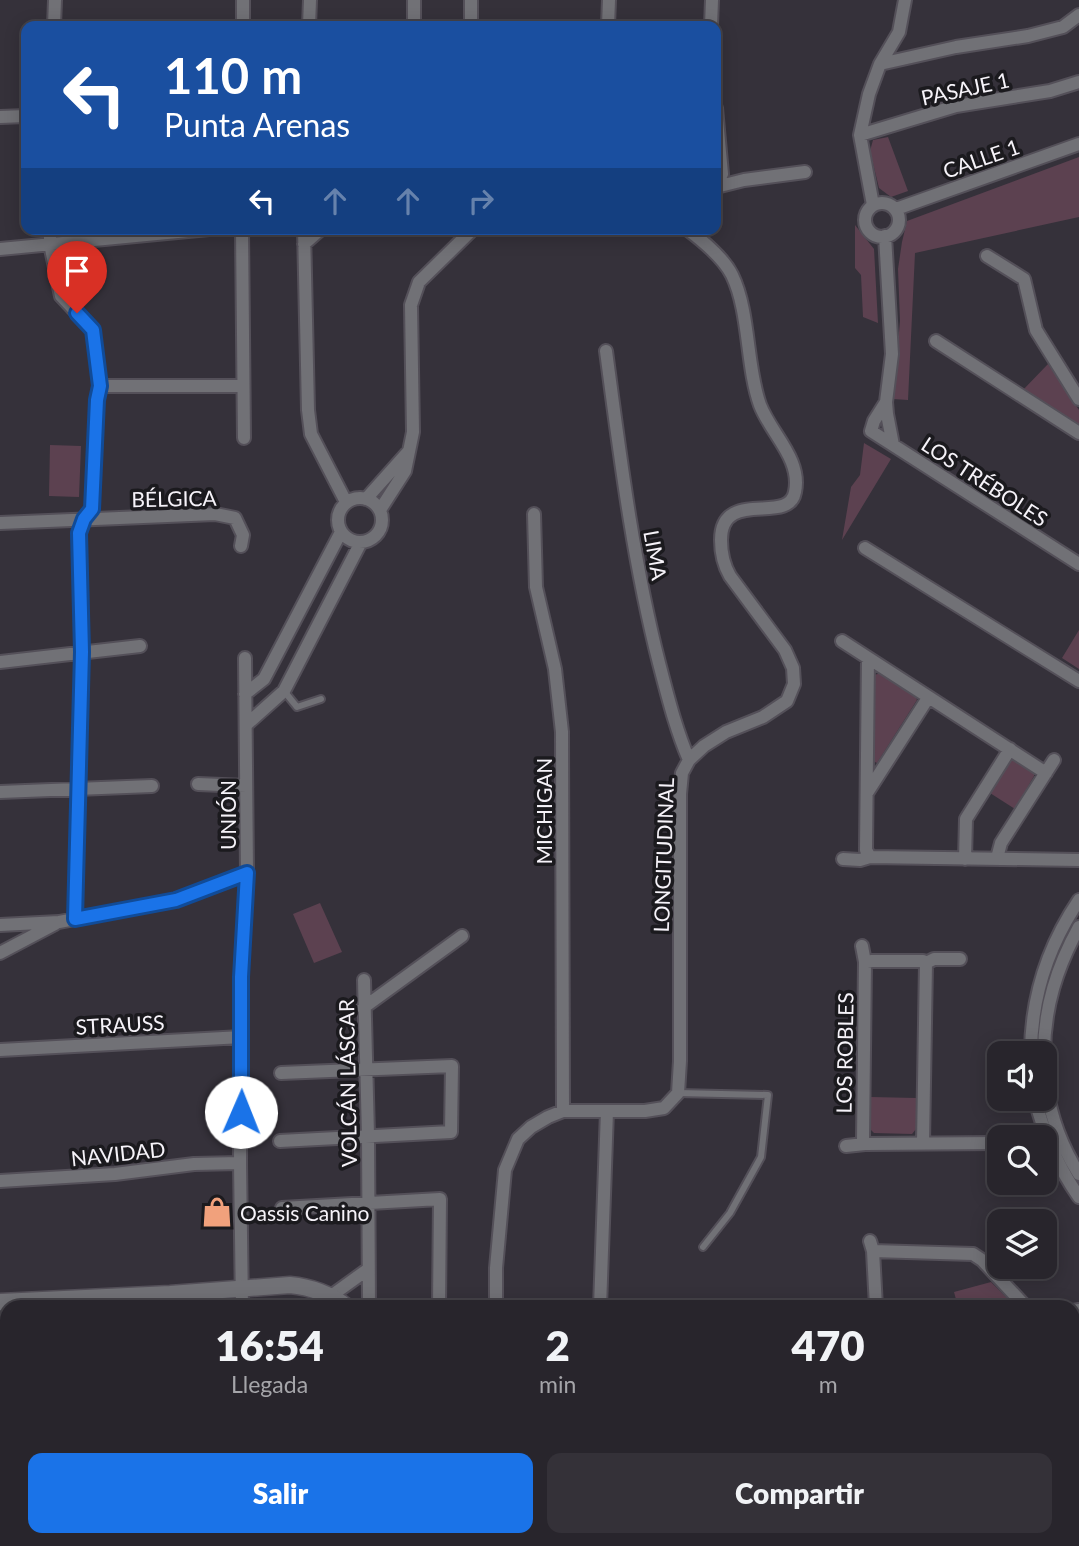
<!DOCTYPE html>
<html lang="es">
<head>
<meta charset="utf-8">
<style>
  body { margin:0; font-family:Lato,sans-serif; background:#343138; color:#f1f3f6; height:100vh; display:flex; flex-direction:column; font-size:26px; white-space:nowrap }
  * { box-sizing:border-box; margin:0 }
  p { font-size:23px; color:#a5a5a9 }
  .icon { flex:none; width:38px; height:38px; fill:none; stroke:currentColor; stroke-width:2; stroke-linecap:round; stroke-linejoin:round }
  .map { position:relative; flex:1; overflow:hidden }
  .panel { position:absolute; left:0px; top:1300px; width:1080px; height:247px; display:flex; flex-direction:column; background:#28252c; border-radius:21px 21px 0 0; box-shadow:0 4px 18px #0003,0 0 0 2px #444248 }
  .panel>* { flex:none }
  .top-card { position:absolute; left:21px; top:21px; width:700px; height:214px; border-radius:14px; box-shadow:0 4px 18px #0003,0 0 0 2px #444248; background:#1a4fa0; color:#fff; overflow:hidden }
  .tools { position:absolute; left:987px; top:1041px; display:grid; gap:14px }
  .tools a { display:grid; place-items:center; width:70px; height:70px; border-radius:14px; background:#28252c; box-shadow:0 4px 18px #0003,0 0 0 2px #444248; font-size:35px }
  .pin { position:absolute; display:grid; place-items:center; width:60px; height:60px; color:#fff; margin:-72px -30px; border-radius:50% 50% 50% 0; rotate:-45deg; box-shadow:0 0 7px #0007 }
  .pin .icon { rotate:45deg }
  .me { position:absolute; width:77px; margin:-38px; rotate:1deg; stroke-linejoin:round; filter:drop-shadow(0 0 5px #0008) }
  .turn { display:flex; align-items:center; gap:24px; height:147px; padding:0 28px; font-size:32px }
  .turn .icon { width:91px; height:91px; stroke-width:2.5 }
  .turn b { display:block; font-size:49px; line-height:60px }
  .lanes { display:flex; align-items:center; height:66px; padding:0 28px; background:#0003; justify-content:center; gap:35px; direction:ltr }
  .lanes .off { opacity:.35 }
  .eta { display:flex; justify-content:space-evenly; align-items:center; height:119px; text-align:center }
  .eta b { font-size:42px; font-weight:800; line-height:49px }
  .button { display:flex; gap:14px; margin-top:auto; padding:14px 28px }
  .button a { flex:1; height:80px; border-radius:14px; background:#1a73e8; color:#fff; font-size:28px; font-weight:800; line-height:80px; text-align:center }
  .button a+a { background:#343138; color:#f1f3f6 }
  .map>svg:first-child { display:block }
</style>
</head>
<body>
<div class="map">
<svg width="1079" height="1546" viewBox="0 0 1079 1546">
  <rect width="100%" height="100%" fill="#35313a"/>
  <path fill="#5c4150" d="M888 137 908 191 891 197 879 188 870 151 873 140Z
    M1079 157V217L915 253 908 400 893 399 900 321 898 269 902 242 907 221Z
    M855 225 874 249 878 323 863 317 861 275 855 268Z
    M1048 364 1079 410V429L1021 392Z
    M864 443 891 459 842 540 851 487 860 475Z
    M50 445 81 446 79 497 49 496Z
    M1079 630V669L1062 658Z
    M881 673 915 695 917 700 877 763 873 761 874 675Z
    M1015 760 1034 772V776L1015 809 990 793 1009 761Z
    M320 903 342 952 314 963 293 914Z
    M871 1097 916 1098V1129L912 1134 874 1133 870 1129Z
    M991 1282 1016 1307H958L954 1292Z"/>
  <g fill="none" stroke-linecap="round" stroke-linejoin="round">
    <g stroke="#545059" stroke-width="10">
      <path id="service" d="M284 691 297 707 321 699
        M678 1093 768 1095 761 1157 730 1213 703 1247"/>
    </g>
    <g stroke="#545059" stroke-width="16">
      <path id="minor" d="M243 0V26
        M414 0V26
        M471 0V26
        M54 26 55 0
        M309 26 310 0
        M608 26 609 0
        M711 26 712 0
        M880 64 956 47 1028 36 1063 27 1079 15
        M716 108 722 174 716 185
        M0 117 26 116
        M860 135 956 106 1050 91 1079 82
        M716 187 744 180 805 172
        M865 220a17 17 0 1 1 34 0a17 17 0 1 1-34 0Z
        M873 205 860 135 869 94 880 64 899 32 905 0
        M896 209 1079 144
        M50 229V244L61 296 93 330 100 386 97 400 92 509 84 519 79 533 82 652 75 919
        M242 229 244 438
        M304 229 308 410 311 434 346 502
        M885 236 892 354 886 402 887 414 893 445
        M304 244 321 229
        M0 249 209 229
        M987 256 1024 279 1036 330 1079 399
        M936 341 1079 433
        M606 351C620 456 633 561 659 663 668 697 675 727 689 760
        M100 386H243
        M886 402 874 421 871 431 1079 564
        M338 520a22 22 0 1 1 44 0a22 22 0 1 1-44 0Z
        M366 499 408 452
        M380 510 405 471 413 432 411 305 419 282 473 229
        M534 514 536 587 555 669 562 732 563 1111
        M0 523 215 514 235 518 243 535 241 546
        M865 548 1079 681
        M842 641 1046 773
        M868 658 866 850 870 857 1079 860
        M0 662 140 646
        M245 694 264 679 341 532
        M246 725 284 691 361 542
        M198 784 246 786
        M0 792 152 786
        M867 793 928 698
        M997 858 1001 843 1054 760
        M843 859 860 860 870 857
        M965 859 966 819 1010 749
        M0 925 59 922 176 900 247 873
        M862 946 865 962 863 1140 865 1144
        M0 953 55 924
        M865 962 872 961H923L926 963 934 959H960
        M364 980 368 1135 369 1307
        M363 1008 462 936
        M0 1050 242 1037
        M1031 1054C1031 998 1048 946 1079 900
        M1044 1054C1044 1007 1057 967 1079 927
        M1045 1074C1048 1109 1060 1144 1079 1174
        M1035 1099C1044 1135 1058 1167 1079 1197
        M280 1141 451 1132 452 1066 281 1073
        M923 1143 926 963
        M846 1146 865 1144 999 1143
        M0 1181 115 1174 194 1164 240 1163
        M282 1208 440 1199 439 1307
        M870 1241 873 1251 876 1307
        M873 1251 973 1254 982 1260 1026 1307
        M331 1296 367 1270
        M242 1307 240 1163 241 977 247 873 245 658
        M496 1307V1268L505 1170 518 1139 531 1127 548 1117 563 1111H645L664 1108 678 1093 680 1061V794L682 773 689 760 704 746 726 732 763 717 787 701 794 684 793 668 785 650 730 576C723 564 721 553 721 540 721 487 789 526 795 492 802 459 771 434 760 405 746 366 750 312 732 275 723 257 703 241 687 229
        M600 1307 607 1111
        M1073 1311 1079 1310
        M1073 1420H1079
        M0 1421 2 1546
        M368 1540V1546
        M1006 1540 1008 1546
        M241 1546V1540
        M763 1546V1540"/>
    </g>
    <g stroke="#545059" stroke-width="19">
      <path id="tertiary" d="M0 1302 170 1294 290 1285C312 1287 330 1294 347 1307
        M1073 1513H1079
        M674 1546V1540"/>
    </g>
    <use href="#service" stroke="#717176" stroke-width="6"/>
    <use href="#minor" stroke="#717176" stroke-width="12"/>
    <use href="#tertiary" stroke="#717176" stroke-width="16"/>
  </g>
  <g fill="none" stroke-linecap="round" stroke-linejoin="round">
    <g stroke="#114b97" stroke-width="18">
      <path id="route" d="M77 313 93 330 100 386 97 400 92 509 84 519 79 533 82 652 75 919 176 900 247 873 241 977V1112"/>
    </g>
    <use href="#route" stroke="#1a73e8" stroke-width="12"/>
  </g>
  <defs>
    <g id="shop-bare" transform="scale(2.415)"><path d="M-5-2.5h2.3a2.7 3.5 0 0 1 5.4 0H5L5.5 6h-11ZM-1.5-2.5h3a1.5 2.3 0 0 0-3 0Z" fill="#f1a17c" stroke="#1b1a1e" stroke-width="2.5" paint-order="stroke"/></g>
  </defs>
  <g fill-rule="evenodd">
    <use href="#shop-bare" x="217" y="1212"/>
  </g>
  <g text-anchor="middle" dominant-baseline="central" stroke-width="7" stroke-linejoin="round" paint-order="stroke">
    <g font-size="21" fill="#f6f3f9" stroke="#1b1a1e">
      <text transform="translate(965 88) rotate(-12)">PASAJE 1</text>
      <text transform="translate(981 158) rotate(-19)">CALLE 1</text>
      <text transform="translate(985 481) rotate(33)">LOS TRÉBOLES</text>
      <text transform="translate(174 498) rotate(-1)">BÉLGICA</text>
      <text transform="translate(656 555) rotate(80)">LIMA</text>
      <text transform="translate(543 811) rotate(-90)">MICHIGAN</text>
      <text transform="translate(227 815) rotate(-90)">UNIÓN</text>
      <text transform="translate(663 855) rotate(-88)">LONGITUDINAL</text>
      <text transform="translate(120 1024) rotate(-3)">STRAUSS</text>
      <text transform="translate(844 1053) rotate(-89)">LOS ROBLES</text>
      <text transform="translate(347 1083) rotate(-91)">VOLCÁN LÁSCAR</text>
      <text transform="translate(118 1153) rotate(-6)">NAVIDAD</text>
    </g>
    <g font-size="21" fill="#f6f3f9" stroke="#1b1a1e" text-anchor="start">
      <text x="240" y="1212">Oassis Canino</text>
    </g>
  </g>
</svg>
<div class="tools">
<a><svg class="icon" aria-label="sound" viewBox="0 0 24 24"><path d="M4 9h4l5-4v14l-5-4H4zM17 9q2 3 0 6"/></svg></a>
<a><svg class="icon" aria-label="search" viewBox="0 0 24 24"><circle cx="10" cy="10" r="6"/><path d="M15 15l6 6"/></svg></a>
<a><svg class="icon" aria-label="layers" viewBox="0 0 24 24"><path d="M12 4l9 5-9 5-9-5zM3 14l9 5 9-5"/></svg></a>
</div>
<div class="pin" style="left:77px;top:313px;background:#d93025"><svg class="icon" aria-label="arrive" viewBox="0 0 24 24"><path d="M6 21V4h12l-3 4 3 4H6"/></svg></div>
<svg class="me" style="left:241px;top:1112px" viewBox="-20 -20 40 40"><circle r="19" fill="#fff"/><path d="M0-13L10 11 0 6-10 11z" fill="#1a73e8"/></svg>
<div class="top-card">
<div class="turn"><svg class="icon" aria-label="left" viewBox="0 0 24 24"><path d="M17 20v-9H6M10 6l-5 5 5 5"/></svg><div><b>110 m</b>Punta Arenas</div></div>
<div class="lanes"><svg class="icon" aria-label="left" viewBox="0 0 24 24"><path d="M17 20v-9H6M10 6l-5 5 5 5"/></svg><svg class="icon off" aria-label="ahead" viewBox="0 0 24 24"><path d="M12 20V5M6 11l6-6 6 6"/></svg><svg class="icon off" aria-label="ahead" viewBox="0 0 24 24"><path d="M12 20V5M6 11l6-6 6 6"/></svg><svg class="icon off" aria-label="right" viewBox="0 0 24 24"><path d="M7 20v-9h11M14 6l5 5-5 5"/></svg></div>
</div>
<section class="panel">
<div class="eta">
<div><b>16:54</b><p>Llegada</p></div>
<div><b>2</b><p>min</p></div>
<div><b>470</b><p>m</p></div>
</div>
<div class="button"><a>Salir</a><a>Compartir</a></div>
</section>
</div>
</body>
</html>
